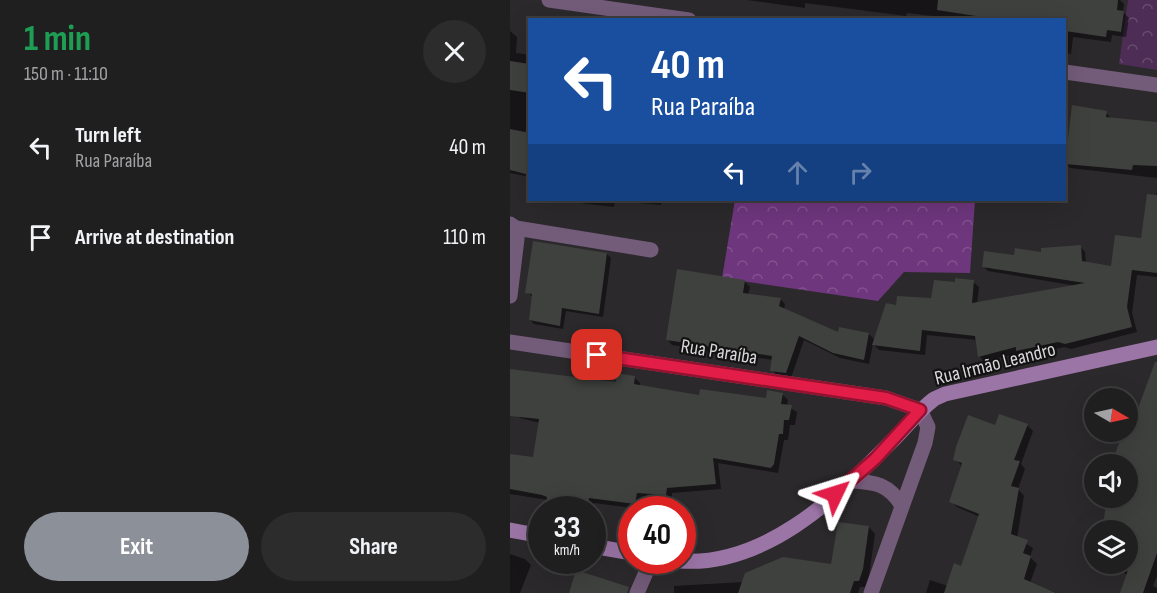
<!DOCTYPE html>
<html lang="en">
<head>
<meta charset="utf-8">
<style>
  body { margin:0; font-family:"Sofia Sans Condensed",sans-serif; background:#2d2c2d; color:#f1f3f6; height:100vh; display:flex; flex-direction:column; font-size:22px; white-space:nowrap }
  * { box-sizing:border-box; margin:0 }
  p { font-size:20px; color:#a2a2a5 }
  .icon { flex:none; width:33px; height:33px; fill:none; stroke:currentColor; stroke-width:2; stroke-linecap:round; stroke-linejoin:round }
  .map { position:relative; flex:1; overflow:hidden }
  .drawer { display:flex; flex-direction:column; background:#201f20; width:510px }
  .drawer>* { flex:none }
  .banner { position:absolute; left:18px; top:18px; width:538px; height:183px; border-radius:0px; box-shadow:0 6px 24px #0002,0 0 0 2px #3d3d3e; background:#1a4fa0; color:#fff; overflow:hidden }
  .needle { width:39px; rotate:99deg }
  .controls { position:absolute; left:574px; top:388px; display:grid; gap:12px }
  .controls a { display:grid; place-items:center; width:54px; height:54px; border-radius:50%; background:#201f20; box-shadow:0 6px 24px #0002,0 0 0 2px #3d3d3e; font-size:30px }
  .speed { position:absolute; left:18px; top:496px; display:flex; gap:12px; font-size:30px; font-weight:700; text-align:center }
  .speed>* { display:grid; place-content:center; width:78px; height:78px; border-radius:50%; background:#201f20; box-shadow:0 6px 24px #0002,0 0 0 2px #3d3d3e; line-height:1 }
  .speed small { font-size:15px; font-weight:400 }
  .speed .limit { border:9px solid #d22; background:#fff; color:#111 }
  .pin { position:absolute; display:grid; place-items:center; width:51px; height:51px; color:#fff; margin:-26px; border-radius:12px; box-shadow:0 3px 9px #0006 }
  .me { position:absolute; width:66px; margin:-33px; rotate:49deg; stroke-linejoin:round; filter:drop-shadow(0 0 4px #0008) }
  .turn { display:flex; align-items:center; gap:21px; height:126px; padding:0 24px; font-size:27px }
  .turn .icon { width:78px; height:78px; stroke-width:2.5 }
  .turn b { display:block; font-size:42px; line-height:51px }
  .lanes { display:flex; align-items:center; height:57px; padding:0 24px; background:#0003; justify-content:center; gap:30px; direction:ltr }
  .lanes .off { opacity:.35 }
  .round { display:grid; place-items:center; flex:none; width:63px; height:63px; border-radius:32px; background:#2d2c2d }
  .head { display:flex; align-items:center; justify-content:space-between; height:102px; padding:0 24px }
  h1 { font-size:36px; font-weight:700; line-height:45px; color:#1e9e55 }
  .primary-button { display:flex; gap:12px; margin-top:auto; padding:12px 24px }
  .primary-button a { flex:1; height:69px; border-radius:36px; background:#8c9099; color:#fff; font-size:24px; font-weight:700; line-height:69px; text-align:center }
  .primary-button a+a { background:#2d2c2d; color:#f1f3f6 }
  ul { padding:0; list-style:none }
  li { display:flex; align-items:center; gap:18px; height:90px; padding:0 24px }
  li div { flex:1 }
  li b { display:block; font-size:22px }
  li em { font-style:normal }
  main { display:flex; flex:1; min-height:0 }
  .map>svg:first-child { display:block }
</style>
</head>
<body>
<main>
<section class="drawer">
<div class="head"><div><h1>1 min</h1><p>150 m · 11:10</p></div><a class="round"><svg class="icon" aria-label="close" viewBox="0 0 24 24"><path d="M6 6l12 12M18 6L6 18"/></svg></a></div>
<ul>
<li><svg class="icon" aria-label="left" viewBox="0 0 24 24"><path d="M17 20v-9H6M10 6l-5 5 5 5"/></svg><div><b>Turn left</b><p>Rua Paraíba</p></div><em>40 m</em></li>
<li><svg class="icon" aria-label="arrive" viewBox="0 0 24 24"><path d="M6 21V4h12l-3 4 3 4H6"/></svg><div><b>Arrive at destination</b></div><em>110 m</em></li>
</ul>
<div class="primary-button"><a>Exit</a><a>Share</a></div>
</section>
<div class="map">
<svg width="647" height="593" viewBox="0 0 647 593">
  <defs>
    <pattern id="forest-crowns" width="20" height="18" patternUnits="userSpaceOnUse" patternTransform="scale(1.5)"><rect width="20" height="18" fill="#6e367d"/><path d="M2 6a3 3 0 1 1 6 0M12 15a3 3 0 1 1 6 0" fill="none" stroke="#82528f"/></pattern>
    <pattern id="park-crowns" width="20" height="18" patternUnits="userSpaceOnUse" patternTransform="scale(1.5)"><rect width="20" height="18" fill="#4d2d55"/><path d="M2 6a3 3 0 1 1 6 0M12 15a3 3 0 1 1 6 0" fill="none" stroke="#664b6d"/></pattern>
  </defs>
  <rect width="100%" height="100%" fill="#2b292b"/>
  <path fill="url(#forest-crowns)" d="M225 200H465L460 273 394 272 368 301 212 278Z"/>
  <path fill="url(#park-crowns)" d="M618 0H647V70L609 64Z"/>
  <path fill="#0007" d="M237 0H610L614 4 613 12 619 18 616 37 602 35 601 42 563 37 561 54 555 53V20H456L397 13 396 16 295 3V8Z
    M0 31 7 37 6 53 20 55V105L15 134 20 135V177L0 173Z
    M563 107 596 113 602 119 647 123V178L560 168 555 163Z
    M647 191V277L627 275 622 313 627 332 561 349 554 347 513 356 510 353 474 361 469 356 467 340 417 335 415 355 369 350 363 344 359 364 330 358 294 340 281 378 267 375 262 370 263 360 162 345 157 339 235 282 240 287 238 295 270 299 275 304 274 310 329 334H359L365 340 387 307 423 299 447 284 463 282 469 287 467 304 567 286 478 271 473 266 505 257 570 246 575 252 576 263 602 267 632 240 643 214Z
    M43 200H151V205L105 201 104 207Z
    M97 254 101 258 93 317 56 311 53 329 24 324 20 320 23 297 17 292Z
    M0 370 107 384 124 377 130 383V387L191 397 258 399 272 394 278 400 277 406 287 412 285 425H280L278 440H274L268 473 208 463 211 489 162 493V500L132 498 130 509 84 503 82 515V510H43L38 504V500L0 494V456L24 459 30 423 10 418 0 408Z
    M639 381 647 383V576L643 586 647 588V593H611L618 575 593 564H618V531H592L597 504 591 498H618V465H603L615 432H618V426L624 424Z
    M517 425 523 431 511 464 515 469 508 489 514 496 507 538 523 548 520 557 527 564 520 583 547 593H416L420 580 438 586 452 568 470 517 447 507 441 501 451 465 445 459 486 427Z
    M359 527 365 534 359 576 355 587H350L348 593H164V586L233 582 322 566Z
    M0 554 15 559 21 565 10 593H0Z"/>
  <path fill="#3f413e" d="M428 0H608L607 10 614 11 611 32 597 30 596 37 555 31V20H492L427 10Z
    M0 61 20 64V93L0 90Z
    M562 105 597 111 596 117 647 122V166L623 165 622 170 555 164Z
    M0 129 20 133V175L0 170Z
    M637 194 647 195V273L622 270 617 307 622 327 555 344 548 342 506 351V347L468 357 465 336 412 330 410 351 362 345 376 303 386 305 387 296 421 298 424 280 445 282V278L464 280 462 303 575 283 472 267 474 251 504 255 505 248 531 252V248L571 245 572 261 601 266 605 235 631 238Z
    M23 241 97 253 89 314 52 308 50 326 19 320 22 294 15 293Z
    M167 269 235 280 233 293 271 298 269 306 328 332 329 327 359 333 354 360 323 353 289 336 276 373 260 371 262 356 156 340Z
    M645 362H647V553L633 593H610L618 570V531H592L597 498H618V465H601L612 435 618 432V421L623 422Z
    M0 369 106 382V373L125 376 124 384 189 395 190 389 256 398 257 390 273 393 271 404 282 405 279 420H274L273 434H269L264 464 261 468 203 458 206 484 157 488 156 495 127 493 125 504 79 498 77 510 36 504 37 497 32 495 0 489V454L23 457 29 419 0 416Z
    M489 414 518 424 504 460 510 461 501 486 509 488 501 534 518 540 513 553 521 556 514 579 546 593H434L444 563 451 566 469 514 439 502 452 463 443 460 446 447 458 415 485 425Z
    M328 522 359 526 353 569 349 581H344L340 593H228L235 573 273 557 321 564Z
    M66 570 119 587 117 593H59Z"/>
  <g fill="none" stroke-linecap="round" stroke-linejoin="round">
    <path stroke="#735b7a" stroke-width="15" d="M39 0 179 20
      M555 72 647 85
      M0 224 6 228 7 239 0 296
      M6 228 141 250
      M0 342 376 398 410 410 418 427 415 443 361 593
      M341 481C365 482 379 484 392 506
      M127 593 141 561"/>
    <path stroke="#9c75a7" stroke-width="15" d="M0 530 32 536
      M82 546 122 553
      M170 561C253 567 324 500 378 445 394 430 406 413 424 399L435 394 647 347"/>
  </g>
  <g fill="none" stroke-linecap="round" stroke-linejoin="round">
    <g stroke="#92132f" stroke-width="15">
      <path id="route" d="M87 355 376 398 410 410 365 459 325 494"/>
    </g>
    <use href="#route" stroke="#e11d48" stroke-width="10"/>
  </g>
  <g text-anchor="middle" dominant-baseline="central" stroke-width="4.5" stroke-linejoin="round" paint-order="stroke">
    <g font-size="20" fill="#d8d6d8" stroke="#131213">
      <text transform="translate(209 352) rotate(9)">Rua Paraíba</text>
      <text transform="translate(485 364) rotate(-14)">Rua Irmão Leandro</text>
    </g>
  </g>
</svg>
<div class="controls">
<a><svg class="needle" viewBox="-14 -14 28 28"><path d="M0-13l5 13h-10z" fill="#e53935"/><path d="M0 13l5-13h-10z" fill="#a2a2a5"/></svg></a>
<a><svg class="icon" aria-label="sound" viewBox="0 0 24 24"><path d="M4 9h4l5-4v14l-5-4H4zM17 9q2 3 0 6"/></svg></a>
<a><svg class="icon" aria-label="layers" viewBox="0 0 24 24"><path d="M12 4l9 5-9 5-9-5zM3 14l9 5 9-5"/></svg></a>
</div>
<div class="speed"><div>33<small>km/h</small></div><div class="limit">40</div></div>
<div class="pin" style="left:87px;top:355px;background:#d93025"><svg class="icon" aria-label="arrive" viewBox="0 0 24 24"><path d="M6 21V4h12l-3 4 3 4H6"/></svg></div>
<svg class="me" style="left:325px;top:494px" viewBox="-20 -20 40 40"><path d="M0-17L14 15 0 8-14 15z" fill="#e11d48" stroke="#fff" stroke-width="4"/></svg>
<div class="banner">
<div class="turn"><svg class="icon" aria-label="left" viewBox="0 0 24 24"><path d="M17 20v-9H6M10 6l-5 5 5 5"/></svg><div><b>40 m</b>Rua Paraíba</div></div>
<div class="lanes"><svg class="icon" aria-label="left" viewBox="0 0 24 24"><path d="M17 20v-9H6M10 6l-5 5 5 5"/></svg><svg class="icon off" aria-label="ahead" viewBox="0 0 24 24"><path d="M12 20V5M6 11l6-6 6 6"/></svg><svg class="icon off" aria-label="right" viewBox="0 0 24 24"><path d="M7 20v-9h11M14 6l5 5-5 5"/></svg></div>
</div>
</div>
</main>
</body>
</html>
